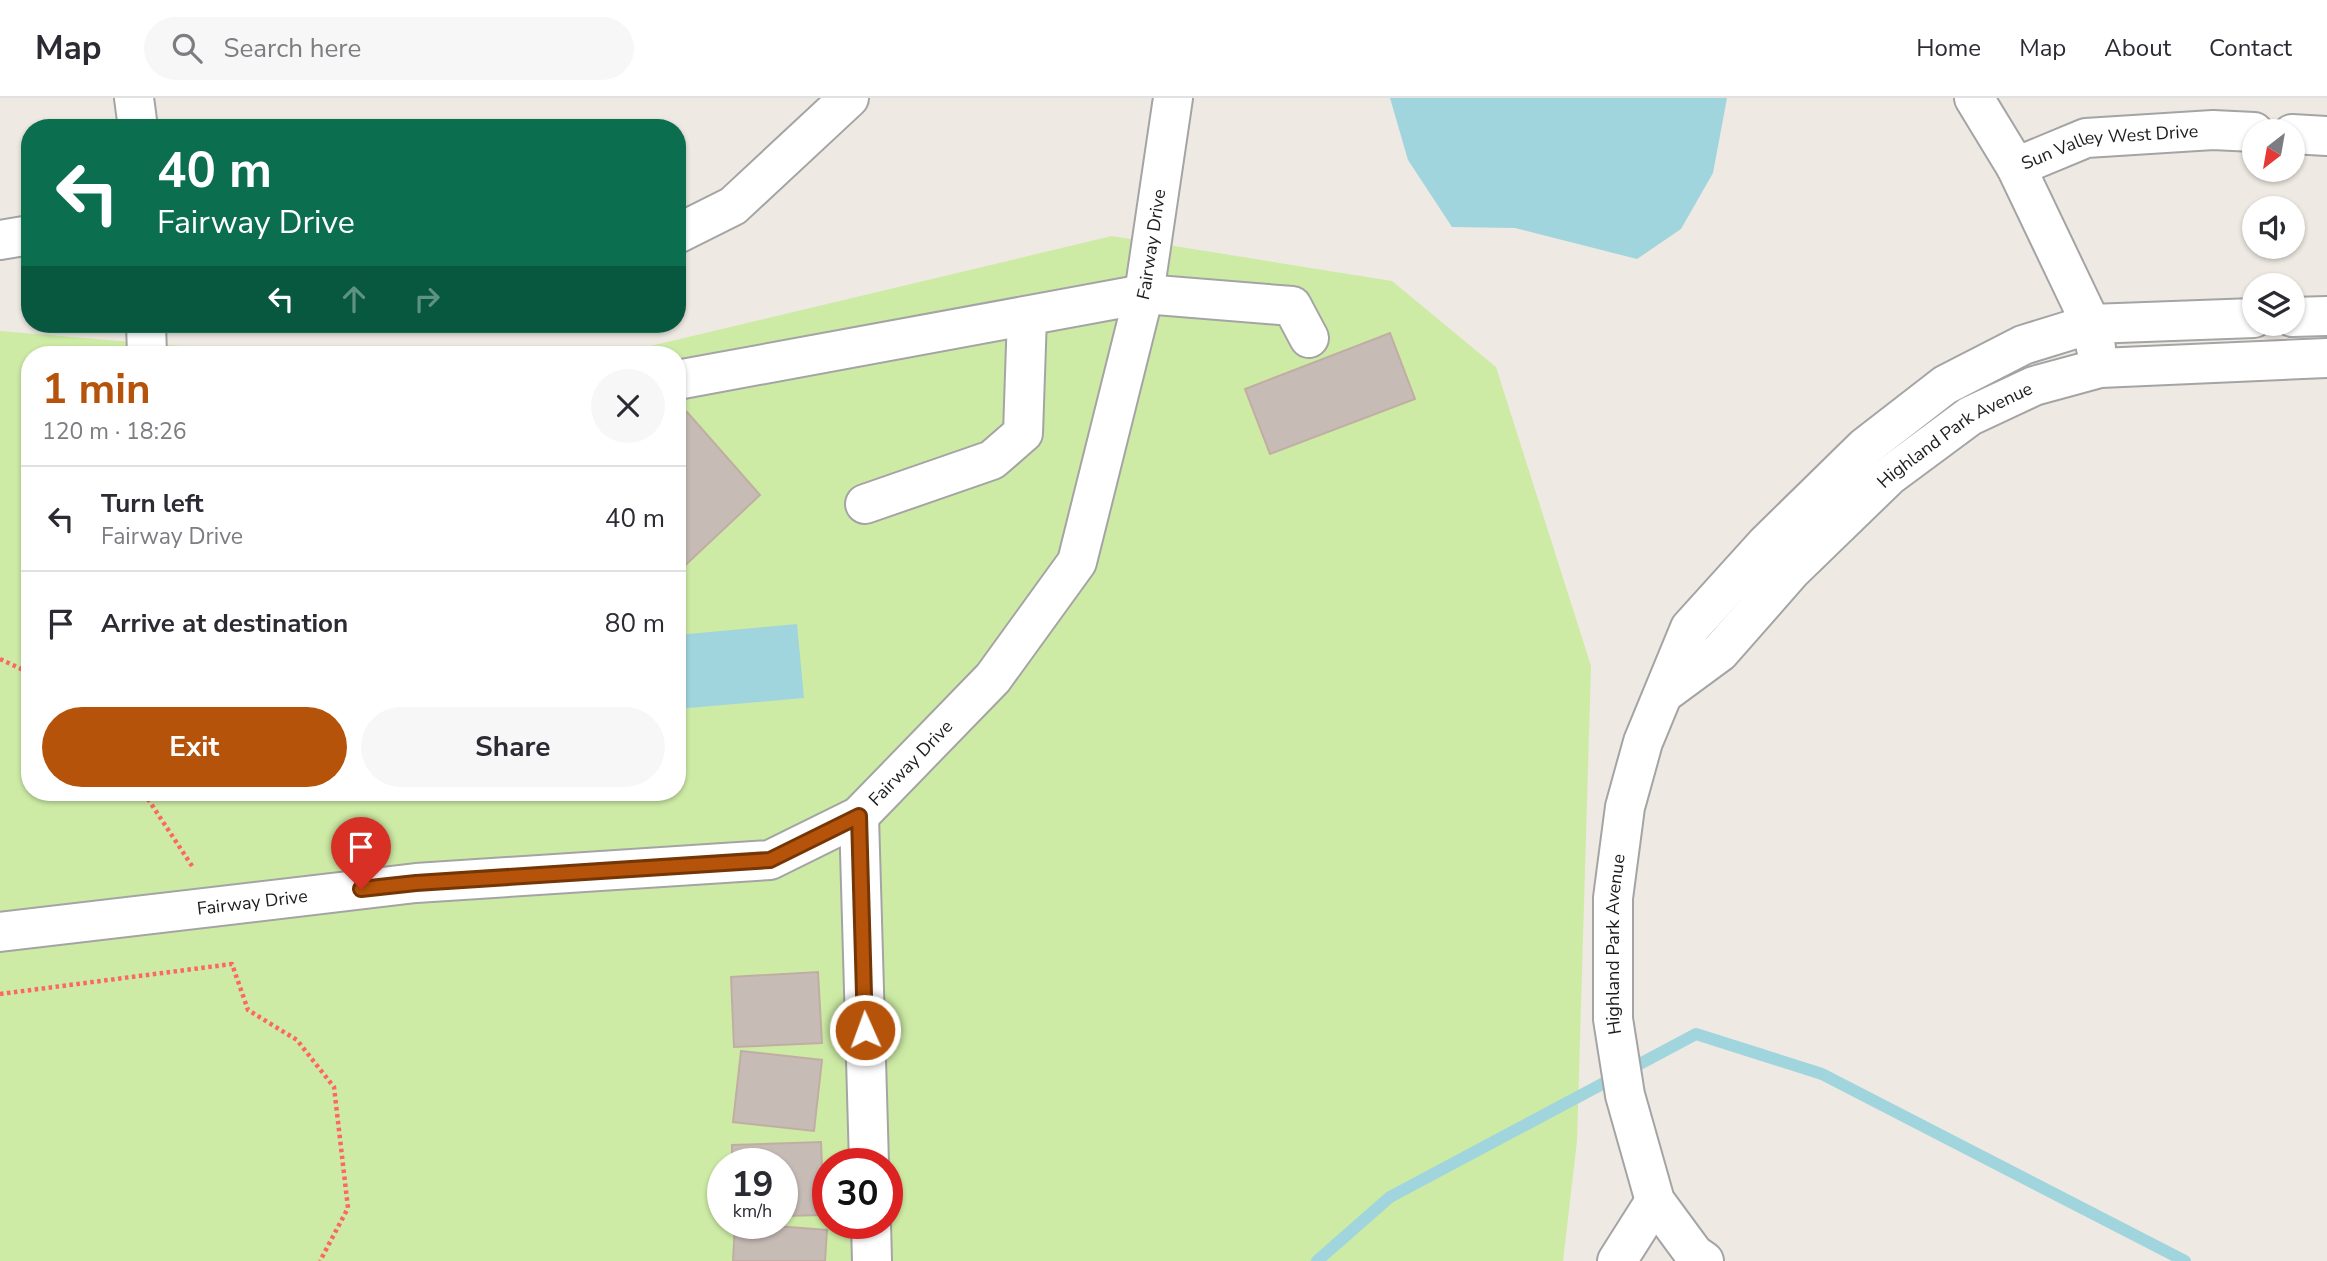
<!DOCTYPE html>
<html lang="en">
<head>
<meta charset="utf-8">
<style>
  body { margin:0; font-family:"Nunito Sans",sans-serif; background:#f7f7f7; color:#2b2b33; height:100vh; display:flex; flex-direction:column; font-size:26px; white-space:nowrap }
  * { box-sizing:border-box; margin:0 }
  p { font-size:23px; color:#7c7c81 }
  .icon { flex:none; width:38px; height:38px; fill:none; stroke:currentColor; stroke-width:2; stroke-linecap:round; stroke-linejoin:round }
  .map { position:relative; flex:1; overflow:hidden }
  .side { position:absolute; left:21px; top:248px; width:665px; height:455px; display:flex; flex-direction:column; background:#fff; border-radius:28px; box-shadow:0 2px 5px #0004 }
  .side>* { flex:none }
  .banner { position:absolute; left:21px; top:21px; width:665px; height:214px; border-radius:28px; box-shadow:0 2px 5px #0004; background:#0b6e4f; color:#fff; overflow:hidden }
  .needle { width:46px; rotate:211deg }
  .controls { position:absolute; left:2242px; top:21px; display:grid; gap:14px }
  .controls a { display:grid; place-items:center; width:63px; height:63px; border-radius:50%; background:#fff; box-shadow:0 2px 5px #0004; font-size:35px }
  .speed { position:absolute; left:707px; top:1050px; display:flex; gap:14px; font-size:35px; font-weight:700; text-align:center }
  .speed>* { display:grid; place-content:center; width:91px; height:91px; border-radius:50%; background:#fff; box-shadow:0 2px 5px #0004; line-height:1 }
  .speed small { font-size:18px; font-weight:400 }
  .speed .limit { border:10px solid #d22; background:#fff; color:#111 }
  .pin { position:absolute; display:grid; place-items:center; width:60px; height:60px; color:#fff; margin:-72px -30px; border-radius:50% 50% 50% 0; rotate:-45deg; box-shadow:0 0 7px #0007 }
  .pin .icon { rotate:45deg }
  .me { position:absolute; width:77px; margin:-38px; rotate:358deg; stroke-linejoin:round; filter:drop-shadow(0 0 5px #0008) }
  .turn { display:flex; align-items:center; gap:24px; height:147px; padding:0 21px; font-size:32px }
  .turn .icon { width:91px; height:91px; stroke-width:2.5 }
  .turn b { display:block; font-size:49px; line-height:60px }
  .lanes { display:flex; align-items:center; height:66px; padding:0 21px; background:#0003; justify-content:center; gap:35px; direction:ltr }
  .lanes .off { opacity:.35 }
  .round { display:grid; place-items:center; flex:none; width:74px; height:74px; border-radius:37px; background:#f7f7f7 }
  .overview { display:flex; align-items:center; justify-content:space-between; height:119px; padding:0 21px }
  h1 { font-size:42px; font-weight:700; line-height:52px; color:#b45309 }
  .cta { display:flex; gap:14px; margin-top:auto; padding:14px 21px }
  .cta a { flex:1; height:80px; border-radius:42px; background:#b45309; color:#fff; font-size:28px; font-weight:700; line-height:80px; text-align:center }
  .cta a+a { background:#f7f7f7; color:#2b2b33 }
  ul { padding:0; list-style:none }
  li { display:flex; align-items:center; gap:21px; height:105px; padding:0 21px; border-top:2px solid #e1e1e2 }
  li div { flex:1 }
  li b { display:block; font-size:26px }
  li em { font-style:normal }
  header { display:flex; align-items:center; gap:42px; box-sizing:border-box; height:98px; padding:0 35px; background:#fff; border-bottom:2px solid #e1e1e2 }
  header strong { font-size:33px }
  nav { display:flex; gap:38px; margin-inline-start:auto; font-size:24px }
  .search { width:490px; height:63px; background:#f7f7f7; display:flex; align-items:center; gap:18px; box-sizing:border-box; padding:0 24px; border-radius:38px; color:#7c7c81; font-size:26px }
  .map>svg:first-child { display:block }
</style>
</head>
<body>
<header>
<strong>Map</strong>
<div class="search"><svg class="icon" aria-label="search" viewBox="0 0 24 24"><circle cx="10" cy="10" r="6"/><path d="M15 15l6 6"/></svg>Search here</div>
<nav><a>Home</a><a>Map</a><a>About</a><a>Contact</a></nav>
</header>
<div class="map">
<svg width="2327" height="1163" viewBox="0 0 2327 1163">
  <rect width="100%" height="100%" fill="#eee9e2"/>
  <path fill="#cdeba5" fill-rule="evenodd" d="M1112 138 1392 183 1496 269 1591 568 1577 1043 1563 1163H0V233L290 257H30V695H677V257H613ZM723 1066H782V1125H723ZM828 1066H887V1125H828Z"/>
  <path fill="#a0d5de" d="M1390 0H1727L1713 75 1681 131 1637 161 1515 130 1452 129 1408 62Z
    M797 526 804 600 677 611V537Z"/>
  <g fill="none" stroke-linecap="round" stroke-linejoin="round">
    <path stroke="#a0d5de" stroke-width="12" d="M1317 1163 1390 1099 1696 936 1822 976 2185 1163"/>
  </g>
  <path fill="#c6bbb5" stroke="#c0aea4" stroke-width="2" d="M1390 235 1415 301 1270 356 1245 291Z
    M687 314 760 397 677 475V324Z
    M818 874 822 945 734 949 731 879Z
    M741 953 822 962 814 1033 733 1024Z
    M821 1044 824 1117 782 1118V1066H732V1047Z
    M735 1125 827 1132 825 1163H733Z"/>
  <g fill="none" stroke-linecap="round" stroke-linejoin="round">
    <g stroke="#a4a4a4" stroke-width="42">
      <g id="minor">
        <path d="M134 0 138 30"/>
        <path d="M1974 0 2016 69"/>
        <path d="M2292 36 2327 38"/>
        <path d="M677 136 733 108 849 0"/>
        <path d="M0 142 30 137"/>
        <path d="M2292 219 2327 218"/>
        <path d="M146 226 147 257"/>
        <path id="s1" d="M2096 250 2091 226 2016 69 2086 40 2213 32 2254 34"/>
        <path d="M677 282 1144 196 1292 208 1309 240"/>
        <path d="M865 406 992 362 1023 335 1027 218"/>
        <path id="s2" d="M1667 593 1720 554 1792 472 1889 378 1970 318 2034 288 2100 270 2327 260"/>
        <path d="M859 718 869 1066"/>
        <path id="s3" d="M0 834 416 785 770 762 859 718 993 580 1077 464 1144 196 1173 0"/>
        <path d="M871 1125 872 1163"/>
        <path d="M1617 1163 1655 1103"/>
        <path id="s4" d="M1704 1163 1694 1156 1655 1103 1625 997 1613 921V800L1625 709 1643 644 1690 530 1766 446 1865 349 1945 287 2023 247 2091 226 2254 220"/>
      </g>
    </g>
    <path stroke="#fe6663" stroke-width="4.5" stroke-dasharray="3.5 3.5" stroke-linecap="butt" d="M0 561 30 575
      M144 695 194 771
      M0 896 232 866 248 912 297 942 334 989 348 1110 320 1163"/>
    <use href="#minor" stroke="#fff" stroke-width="38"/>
  </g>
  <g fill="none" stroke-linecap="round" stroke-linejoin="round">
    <g stroke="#753606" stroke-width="18">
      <path id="route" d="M361 791 416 785 770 762 859 718 865 932"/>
    </g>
    <use href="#route" stroke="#b45309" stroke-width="12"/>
  </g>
  <g text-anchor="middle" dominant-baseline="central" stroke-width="5" stroke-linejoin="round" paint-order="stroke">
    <g font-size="18" fill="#1d1d1d" stroke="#fff">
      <text stroke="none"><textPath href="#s1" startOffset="296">Sun Valley West Drive</textPath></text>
      <text stroke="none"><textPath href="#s3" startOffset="1535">Fairway Drive</textPath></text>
      <text stroke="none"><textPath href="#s2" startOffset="388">Highland Park Avenue</textPath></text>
      <text stroke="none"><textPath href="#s3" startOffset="947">Fairway Drive</textPath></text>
      <text stroke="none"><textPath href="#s3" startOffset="254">Fairway Drive</textPath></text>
      <text stroke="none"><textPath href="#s4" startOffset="340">Highland Park Avenue</textPath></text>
    </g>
  </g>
</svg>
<div class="controls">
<a><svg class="needle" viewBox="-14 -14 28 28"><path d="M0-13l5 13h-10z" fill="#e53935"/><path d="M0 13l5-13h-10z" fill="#7c7c81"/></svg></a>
<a><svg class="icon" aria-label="sound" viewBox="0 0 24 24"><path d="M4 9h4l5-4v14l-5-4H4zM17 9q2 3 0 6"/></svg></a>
<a><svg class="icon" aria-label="layers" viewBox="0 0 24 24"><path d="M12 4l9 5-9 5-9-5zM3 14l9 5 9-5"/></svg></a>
</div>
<div class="speed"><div>19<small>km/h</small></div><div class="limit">30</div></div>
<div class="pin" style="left:361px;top:791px;background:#d93025"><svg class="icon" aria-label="arrive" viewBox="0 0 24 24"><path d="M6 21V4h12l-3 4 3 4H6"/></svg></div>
<svg class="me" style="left:865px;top:932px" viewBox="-20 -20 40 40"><circle r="17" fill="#b45309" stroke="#fff" stroke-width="3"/><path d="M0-11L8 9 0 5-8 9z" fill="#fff"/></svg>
<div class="banner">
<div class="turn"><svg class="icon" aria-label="left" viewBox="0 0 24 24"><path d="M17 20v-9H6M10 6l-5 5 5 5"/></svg><div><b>40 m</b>Fairway Drive</div></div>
<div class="lanes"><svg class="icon" aria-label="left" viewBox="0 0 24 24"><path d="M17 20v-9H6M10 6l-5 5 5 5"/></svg><svg class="icon off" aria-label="ahead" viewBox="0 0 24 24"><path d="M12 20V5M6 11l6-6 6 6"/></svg><svg class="icon off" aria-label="right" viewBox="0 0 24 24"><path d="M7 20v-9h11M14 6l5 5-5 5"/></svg></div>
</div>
<section class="side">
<div class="overview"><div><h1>1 min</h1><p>120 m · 18:26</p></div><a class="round"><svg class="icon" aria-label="close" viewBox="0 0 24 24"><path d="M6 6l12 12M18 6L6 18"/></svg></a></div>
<ul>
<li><svg class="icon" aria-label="left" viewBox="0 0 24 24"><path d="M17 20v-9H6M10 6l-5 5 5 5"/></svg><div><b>Turn left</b><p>Fairway Drive</p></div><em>40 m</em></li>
<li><svg class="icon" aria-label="arrive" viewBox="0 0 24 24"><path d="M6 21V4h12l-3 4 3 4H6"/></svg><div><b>Arrive at destination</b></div><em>80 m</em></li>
</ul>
<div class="cta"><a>Exit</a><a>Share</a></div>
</section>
</div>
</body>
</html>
